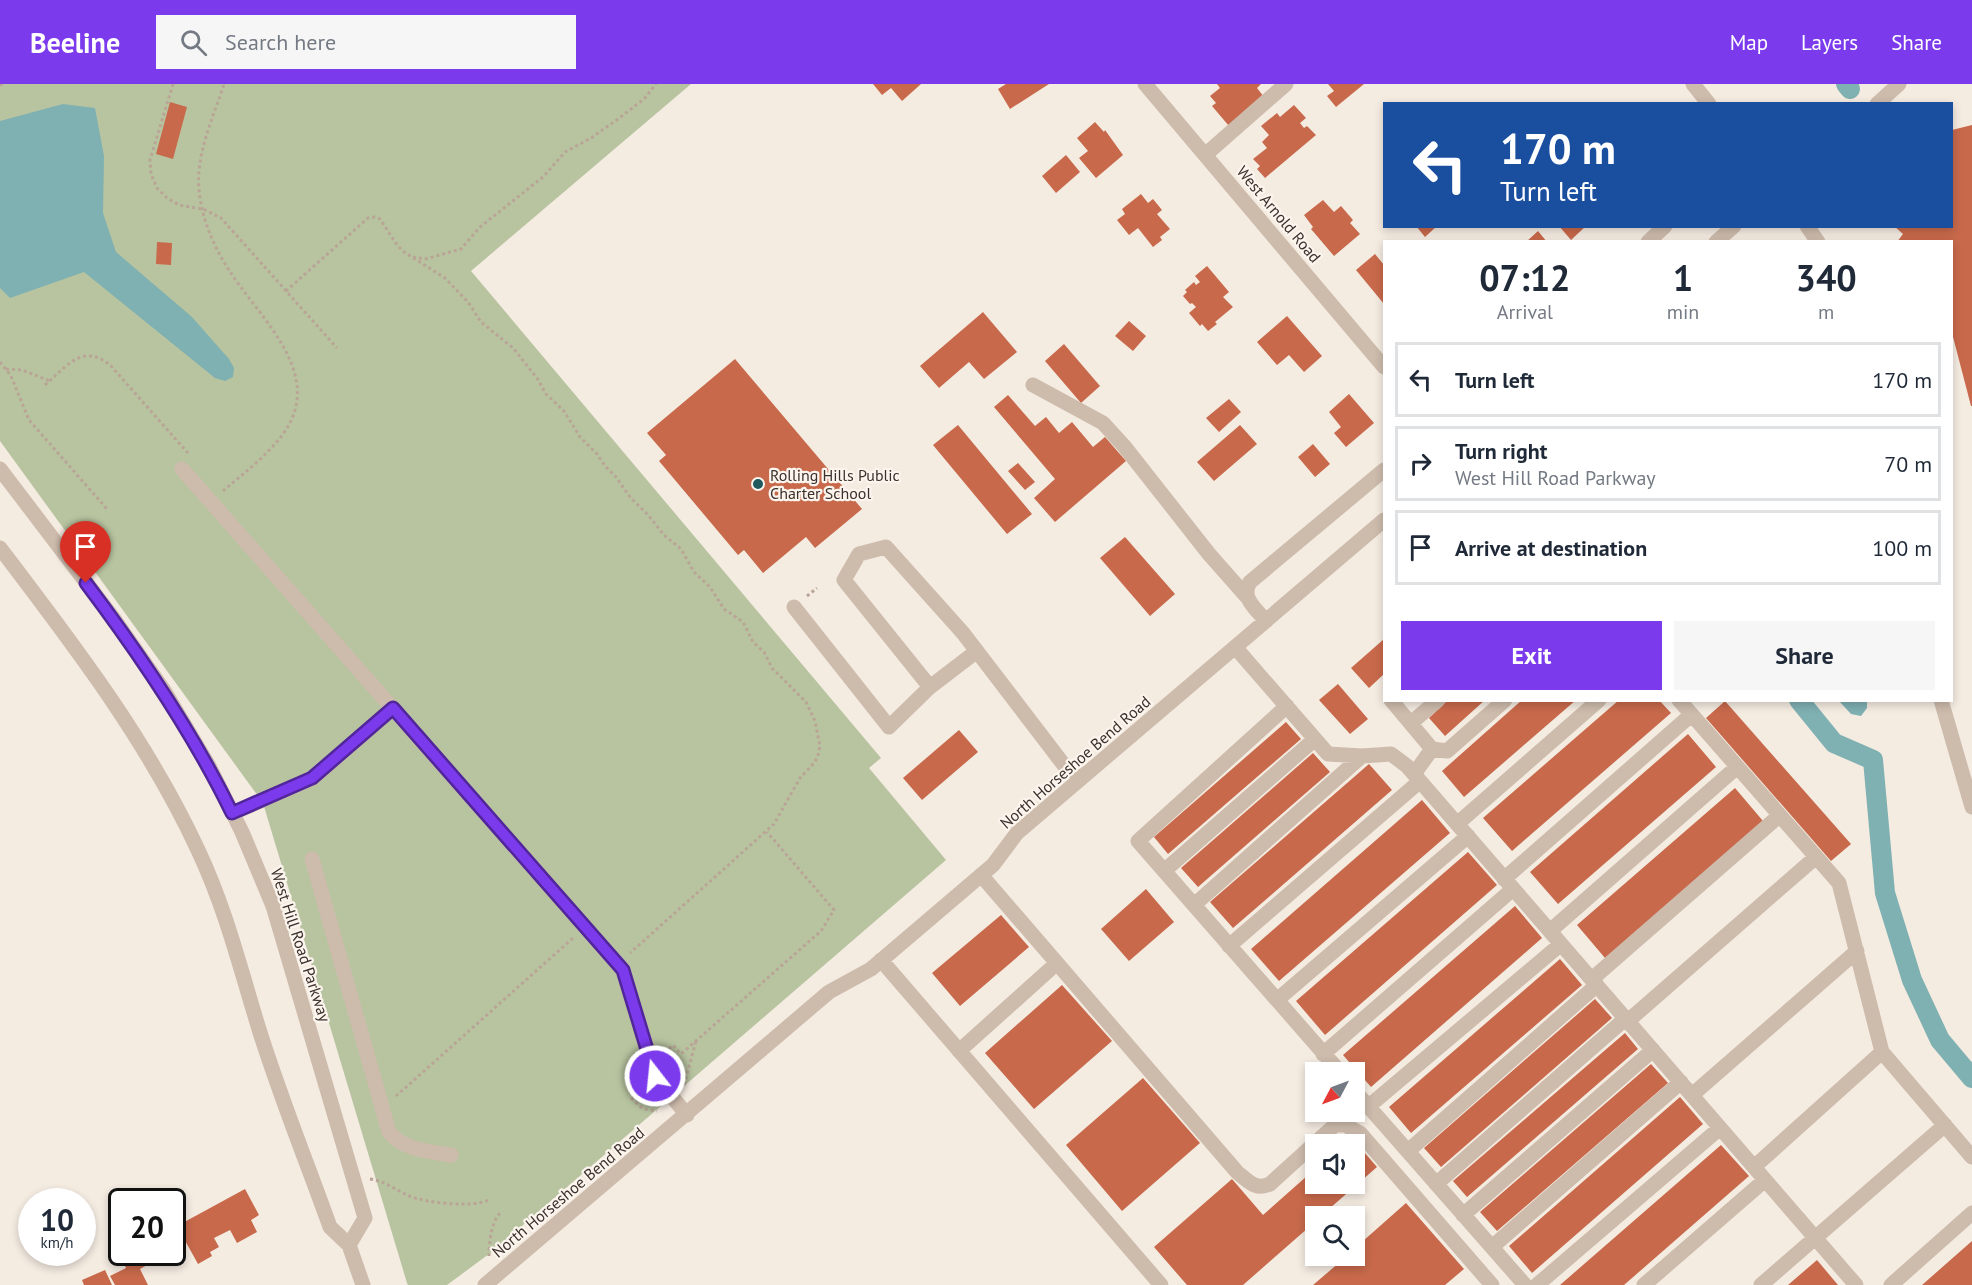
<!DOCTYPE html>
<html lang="en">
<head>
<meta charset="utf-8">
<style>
  body { margin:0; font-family:"PT Sans",sans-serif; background:#f6f6f7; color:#1f2937; height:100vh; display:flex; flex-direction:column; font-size:22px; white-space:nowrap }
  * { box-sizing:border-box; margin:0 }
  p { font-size:20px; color:#747a83 }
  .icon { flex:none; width:33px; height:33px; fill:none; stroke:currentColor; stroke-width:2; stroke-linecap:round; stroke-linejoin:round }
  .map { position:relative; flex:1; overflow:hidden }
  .drawer { position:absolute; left:1383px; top:156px; width:570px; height:462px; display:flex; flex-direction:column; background:#fff; border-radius:0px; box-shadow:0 3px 9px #0003 }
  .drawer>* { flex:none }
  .top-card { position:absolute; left:1383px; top:18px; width:570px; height:126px; border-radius:0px; box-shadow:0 3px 9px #0003; background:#1a4fa0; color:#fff; overflow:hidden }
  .needle { width:39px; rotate:229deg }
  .buttons { position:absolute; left:1305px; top:978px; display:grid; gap:12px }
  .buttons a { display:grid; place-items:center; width:60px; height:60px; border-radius:0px; background:#fff; box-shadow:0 3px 9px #0003; font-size:30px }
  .speed { position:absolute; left:18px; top:1104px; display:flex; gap:12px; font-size:30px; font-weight:700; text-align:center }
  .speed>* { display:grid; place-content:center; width:78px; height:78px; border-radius:50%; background:#fff; box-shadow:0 3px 9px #0003; line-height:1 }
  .speed small { font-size:15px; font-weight:400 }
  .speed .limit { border:3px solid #111; border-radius:9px; background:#fff; color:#111 }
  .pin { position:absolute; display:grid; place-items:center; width:51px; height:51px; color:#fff; margin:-62px -26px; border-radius:50% 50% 50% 0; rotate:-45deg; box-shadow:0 0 6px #0007 }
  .pin .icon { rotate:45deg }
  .me { position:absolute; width:66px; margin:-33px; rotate:344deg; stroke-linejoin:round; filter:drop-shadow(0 0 4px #0008) }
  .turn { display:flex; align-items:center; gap:21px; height:126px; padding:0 18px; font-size:27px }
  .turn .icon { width:78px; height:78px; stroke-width:2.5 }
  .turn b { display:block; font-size:42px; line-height:51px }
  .eta { display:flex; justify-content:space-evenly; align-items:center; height:102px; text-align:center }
  .eta b { font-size:36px; font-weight:700; line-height:42px }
  .primary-button { display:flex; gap:12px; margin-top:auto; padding:12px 18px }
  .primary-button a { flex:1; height:69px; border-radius:0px; background:#7c3aed; color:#fff; font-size:24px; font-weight:700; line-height:69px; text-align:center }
  .primary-button a+a { background:#f6f6f7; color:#1f2937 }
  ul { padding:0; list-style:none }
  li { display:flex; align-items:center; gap:18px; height:75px; margin:0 12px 9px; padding:0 6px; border:3px solid #e0e1e3; border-radius:0px }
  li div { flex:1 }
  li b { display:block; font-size:22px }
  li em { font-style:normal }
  header { display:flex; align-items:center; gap:36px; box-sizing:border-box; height:84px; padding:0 30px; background:#7c3aed; color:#fff }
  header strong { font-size:28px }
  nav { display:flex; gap:33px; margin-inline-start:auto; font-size:21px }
  .search { width:420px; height:54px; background:#f6f6f7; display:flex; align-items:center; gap:15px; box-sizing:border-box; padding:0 21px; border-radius:0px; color:#747a83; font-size:22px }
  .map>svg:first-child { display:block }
</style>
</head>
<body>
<header>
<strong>Beeline</strong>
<div class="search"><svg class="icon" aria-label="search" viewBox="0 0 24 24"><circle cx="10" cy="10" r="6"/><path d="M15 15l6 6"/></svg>Search here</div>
<nav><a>Map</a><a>Layers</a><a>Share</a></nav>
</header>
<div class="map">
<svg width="1972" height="1201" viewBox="0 0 1972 1201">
  <rect width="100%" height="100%" fill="#f4ebe1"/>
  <path fill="#b8c4a0" d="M0 0H691L471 187 881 674 869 684 946 776 493 1167 447 1201H408L407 1199 263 719 0 357Z"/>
  <path fill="#7fb0b2" d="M63 20 95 24 104 72 103 129 116 168 192 233 229 275 234 284 233 293 225 297 215 294 84 188 10 214 0 204V37Z
    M1839 617H1867V624L1861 632 1851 630Z"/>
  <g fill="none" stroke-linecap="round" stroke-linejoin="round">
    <path stroke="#7fb0b2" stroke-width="20" d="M1846 0 1850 5
      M1799 616 1834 659 1873 676 1885 809 1912 896 1940 956 1972 994"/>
  </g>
  <path fill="#c8694b" d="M873 0H921L902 17 891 4 882 11Z
    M1006 0H1049L1010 25 998 5Z
    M1217 0H1261L1257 4 1264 13 1229 42 1212 22 1216 19 1210 12 1220 4Z
    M1328 0H1364L1336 23 1327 12 1334 7Z
    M170 18 187 23 173 75 156 70Z
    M1294 21 1306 34 1300 39 1304 44 1307 42 1316 51 1265 94 1257 85 1260 82 1253 75 1267 64 1262 58 1269 51 1261 42 1277 29 1280 33Z
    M1095 38 1104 48 1105 46 1123 71 1096 94 1079 74 1088 67 1077 54Z
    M1972 41V322H1971L1952 249V158H1897L1903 150 1894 142H1952V46Z
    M1066 71 1080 88 1056 109 1042 92Z
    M1141 110 1148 119 1153 115 1162 126 1157 130 1170 145 1160 153 1162 156 1153 163 1138 144 1129 151 1117 136 1125 130 1122 125Z
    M1323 116 1334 128 1341 122 1353 136 1350 139 1360 150 1334 172 1311 145 1313 143 1304 131Z
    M1416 142H1437L1425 153Z
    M1559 142H1586L1571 156Z
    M1538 147 1547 158H1526Z
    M157 158 172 159 171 181 156 180Z
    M1375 170 1384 181V220L1356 186Z
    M1207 182 1229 208 1223 213 1233 223 1215 238 1217 240 1208 247 1202 240 1200 242 1189 229 1196 223 1192 219 1190 220 1183 212 1187 208 1185 206 1194 198 1196 201 1200 198 1195 192Z
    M983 228 1017 268 984 295 969 278 939 304 920 282Z
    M1287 232 1322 272 1304 288 1289 271 1277 281 1257 258Z
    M1129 237 1146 252 1133 267 1115 252Z
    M1064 260 1100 302 1081 319 1045 277Z
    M735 275 862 425 815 464 806 453 763 489 744 466 738 471 659 377 666 371 647 349Z
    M1349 310 1374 339 1346 363 1334 349 1341 343 1329 328Z
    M1008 311 1035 342 1046 333 1059 349 1072 338 1093 363 1105 353 1126 377 1055 438 1034 414 1055 395 994 323Z
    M1229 315 1241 328 1219 348 1206 334Z
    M958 341 1032 430 1007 450 933 361Z
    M1240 341 1257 360 1214 397 1197 378Z
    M1313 360 1330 380 1315 393 1298 373Z
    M1018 379 1035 398 1025 406 1008 387Z
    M1125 453 1175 510 1150 532 1100 474Z
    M1384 555V590L1369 604 1351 584Z
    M1338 600 1368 635 1350 650 1319 616Z
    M1448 616H1485L1445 652 1429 634Z
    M1522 616H1576L1464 713 1442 687Z
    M1619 616H1659L1671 629 1512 767 1483 734Z
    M1725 617 1851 760 1831 777 1706 634Z
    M1286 638 1301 655 1168 770 1154 753Z
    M959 646 978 668 922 716 903 694Z
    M1688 650 1716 683 1558 820 1530 788Z
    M1313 669 1330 688 1198 803 1181 784Z
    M1369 680 1392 706 1233 844 1210 818Z
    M1735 704 1763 737 1605 874 1577 841Z
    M1422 716 1450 749 1279 897 1251 865Z
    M1468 768 1497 801 1325 951 1296 917Z
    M1146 805 1174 838 1129 877 1101 845Z
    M1515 822 1542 854 1371 1003 1343 971Z
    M1001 831 1029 863 960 922 932 889Z
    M1560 875 1582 901 1411 1049 1389 1023Z
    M1062 901 1112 957 1034 1025 985 969Z
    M1595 915 1612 934 1441 1083 1424 1064Z
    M1625 949 1638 965 1467 1113 1453 1097Z
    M1651 980 1668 999 1497 1147 1480 1128Z
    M1143 994 1200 1059 1122 1127 1066 1061Z
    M1680 1013 1703 1040 1532 1189 1509 1162Z
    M1351 1053 1377 1083 1321 1132H1316V1137L1243 1201H1187L1154 1163 1232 1095 1263 1131 1316 1084V1100H1354V1060H1343Z
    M1721 1061 1749 1092 1624 1201H1560Z
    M245 1105 259 1131 251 1136 257 1148 237 1159 230 1146 214 1154 219 1163 210 1168 212 1172 198 1180 177 1142Z
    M1406 1119 1464 1185 1445 1201H1313L1347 1172H1354V1165Z
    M1972 1157V1201H1922Z
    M122 1167 161 1168 163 1172 140 1185 148 1201H115L110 1192 126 1184 119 1169Z
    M1817 1176 1838 1201H1788Z
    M105 1186 112 1201H84L82 1196Z"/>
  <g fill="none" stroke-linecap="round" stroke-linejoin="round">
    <path stroke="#b9a596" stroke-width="3" stroke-dasharray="3 3" stroke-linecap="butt" d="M173 0 150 76 151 90 157 104 167 114 179 121 203 125 221 134 337 264
      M0 1 3 0
      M413 173 425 175 461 165 480 143 543 93 565 68 591 54 618 35 644 15 656 0
      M286 207 368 134 374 133 380 135 397 161 404 168 445 194 468 218 481 238 513 264 537 294 546 310 564 327 580 353 597 370 605 382 616 393 630 413 649 432 664 451 681 465 694 488 710 503 724 525 743 538 753 558 764 568 772 584 806 618 815 637 820 662 818 671 815 678 800 694 774 740 630 869
      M0 278 11 292 29 336 107 425
      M6 285 22 286 50 297
      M45 301C67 282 83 258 111 282L188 369
      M223 407C244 389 267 372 283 350 327 290 259 234 229 186 213 162 202 135 199 106 196 68 213 35 224 0
      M807 512 817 504
      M665 969 673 961 681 970 821 847 834 826 767 748
      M684 1001 696 957
      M396 1012 573 854
      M631 1014 643 1025 657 1027
      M370 1095C385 1097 396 1106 409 1112 428 1119 471 1124 489 1116
      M489 1172C489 1159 491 1139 500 1129"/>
    <path stroke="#cdbbac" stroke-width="15" d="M1145 0 1384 283
      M1693 0 1709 20
      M1877 20 1899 0
      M1205 71 1286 0
      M1807 142 1818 158
      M1648 158 1665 142
      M1716 158 1734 142
      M1033 301 1103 339 1124 362 1209 470 1247 513
      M0 385 114 535 165 608 209 682 242 748 273 822 365 1134 349 1161
      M182 385 623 886 655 992 687 1031
      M0 464C73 560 147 656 198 766 225 823 240 883 258 942 279 1010 306 1076 330 1143L349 1161 363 1201
      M794 523 889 643 930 603 977 567
      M1266 537C1256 525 1240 513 1250 498L1384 386
      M1235 563 1328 670 1362 672 1391 670 1407 682 1856 1201
      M930 603 844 496 859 470 886 463 963 549 1067 685 1084 692
      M1391 616 1432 665 1414 690
      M1679 616 1839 799 1882 968 1972 1073
      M1941 616 1972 723
      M1287 622 1138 757 1340 988
      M1411 639 1438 616
      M1432 665 1447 667 1505 616
      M233 729 313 694 393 624
      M1457 740 1599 616
      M312 775 389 1048C405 1067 428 1067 451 1071
      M1164 787 1315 655
      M981 791 1237 1088C1248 1097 1256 1107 1270 1100L1335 1041H1345L1360 1049 1492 1201
      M1504 795 1691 631
      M1194 821 1362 672
      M1550 847 1737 683
      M1229 862 1419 698
      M881 876 1161 1201
      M1592 895 1779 732
      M1277 916 1468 752
      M1628 937 1816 773
      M959 967 1057 879
      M1323 970 1513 805
      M1354 1006 1525 1201
      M1692 1011 1857 867
      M1369 1022 1561 860
      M1408 1067 1597 901
      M1754 1083 1882 968
      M1436 1100 1625 935
      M1463 1131 1653 966
      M1492 1163 1681 998
      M485 1201 829 908 871 885 993 781 1017 749 1384 436
      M1537 1201 1720 1044
      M1644 1201 1765 1096
      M1761 1201 1945 1041
      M1891 1201 1972 1129"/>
  </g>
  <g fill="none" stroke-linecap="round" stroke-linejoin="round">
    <g stroke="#51269a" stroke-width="15">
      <path id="route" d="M86 499C141 572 192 647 232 729L312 694 393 624 623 886 655 992"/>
    </g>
    <use href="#route" stroke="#7c3aed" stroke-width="10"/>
  </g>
  <circle fill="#1f5a5e" stroke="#fbf5ee" stroke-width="2" cx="758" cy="400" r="6"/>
  <g text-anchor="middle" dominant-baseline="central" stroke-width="4.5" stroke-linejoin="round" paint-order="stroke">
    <g font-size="16" fill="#3b302b" stroke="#fbf5ee">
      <text transform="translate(1279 130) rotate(50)">West Arnold Road</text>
      <text transform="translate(1075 678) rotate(-41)">North Horseshoe Bend Road</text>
      <text transform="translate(301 861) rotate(72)">West Hill Road Parkway</text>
      <text transform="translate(568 1108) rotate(-40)">North Horseshoe Bend Road</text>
    </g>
    <g font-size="16" fill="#3b302b" stroke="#fbf5ee" text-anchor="start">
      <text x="770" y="391">Rolling Hills Public<tspan x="770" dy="18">Charter School</tspan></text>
    </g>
  </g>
</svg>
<div class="buttons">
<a><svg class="needle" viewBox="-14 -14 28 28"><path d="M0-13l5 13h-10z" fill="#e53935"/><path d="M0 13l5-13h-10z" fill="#747a83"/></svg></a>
<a><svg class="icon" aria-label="sound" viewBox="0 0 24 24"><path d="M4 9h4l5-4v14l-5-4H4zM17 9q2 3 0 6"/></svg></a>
<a><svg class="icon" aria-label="search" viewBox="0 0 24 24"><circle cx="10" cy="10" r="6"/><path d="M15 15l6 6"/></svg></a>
</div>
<div class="speed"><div>10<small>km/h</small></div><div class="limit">20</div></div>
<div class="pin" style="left:86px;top:499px;background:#d93025"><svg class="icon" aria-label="arrive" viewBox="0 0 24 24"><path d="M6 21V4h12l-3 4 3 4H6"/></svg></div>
<svg class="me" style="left:655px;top:992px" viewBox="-20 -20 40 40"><circle r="17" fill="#7c3aed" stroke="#fff" stroke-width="3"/><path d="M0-11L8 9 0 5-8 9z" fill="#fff"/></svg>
<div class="top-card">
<div class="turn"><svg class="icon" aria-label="left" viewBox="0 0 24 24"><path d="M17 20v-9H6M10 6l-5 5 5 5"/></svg><div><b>170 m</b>Turn left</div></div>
</div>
<section class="drawer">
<div class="eta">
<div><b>07:12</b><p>Arrival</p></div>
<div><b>1</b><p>min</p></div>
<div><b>340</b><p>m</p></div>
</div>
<ul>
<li><svg class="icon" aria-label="left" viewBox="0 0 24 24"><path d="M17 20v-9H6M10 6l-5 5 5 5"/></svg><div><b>Turn left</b></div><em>170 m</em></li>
<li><svg class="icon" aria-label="right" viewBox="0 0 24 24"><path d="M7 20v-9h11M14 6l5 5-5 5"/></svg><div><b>Turn right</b><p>West Hill Road Parkway</p></div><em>70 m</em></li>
<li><svg class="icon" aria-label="arrive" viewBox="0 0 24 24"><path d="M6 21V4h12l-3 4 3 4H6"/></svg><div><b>Arrive at destination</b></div><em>100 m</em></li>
</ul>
<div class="primary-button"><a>Exit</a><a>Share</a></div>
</section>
</div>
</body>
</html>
